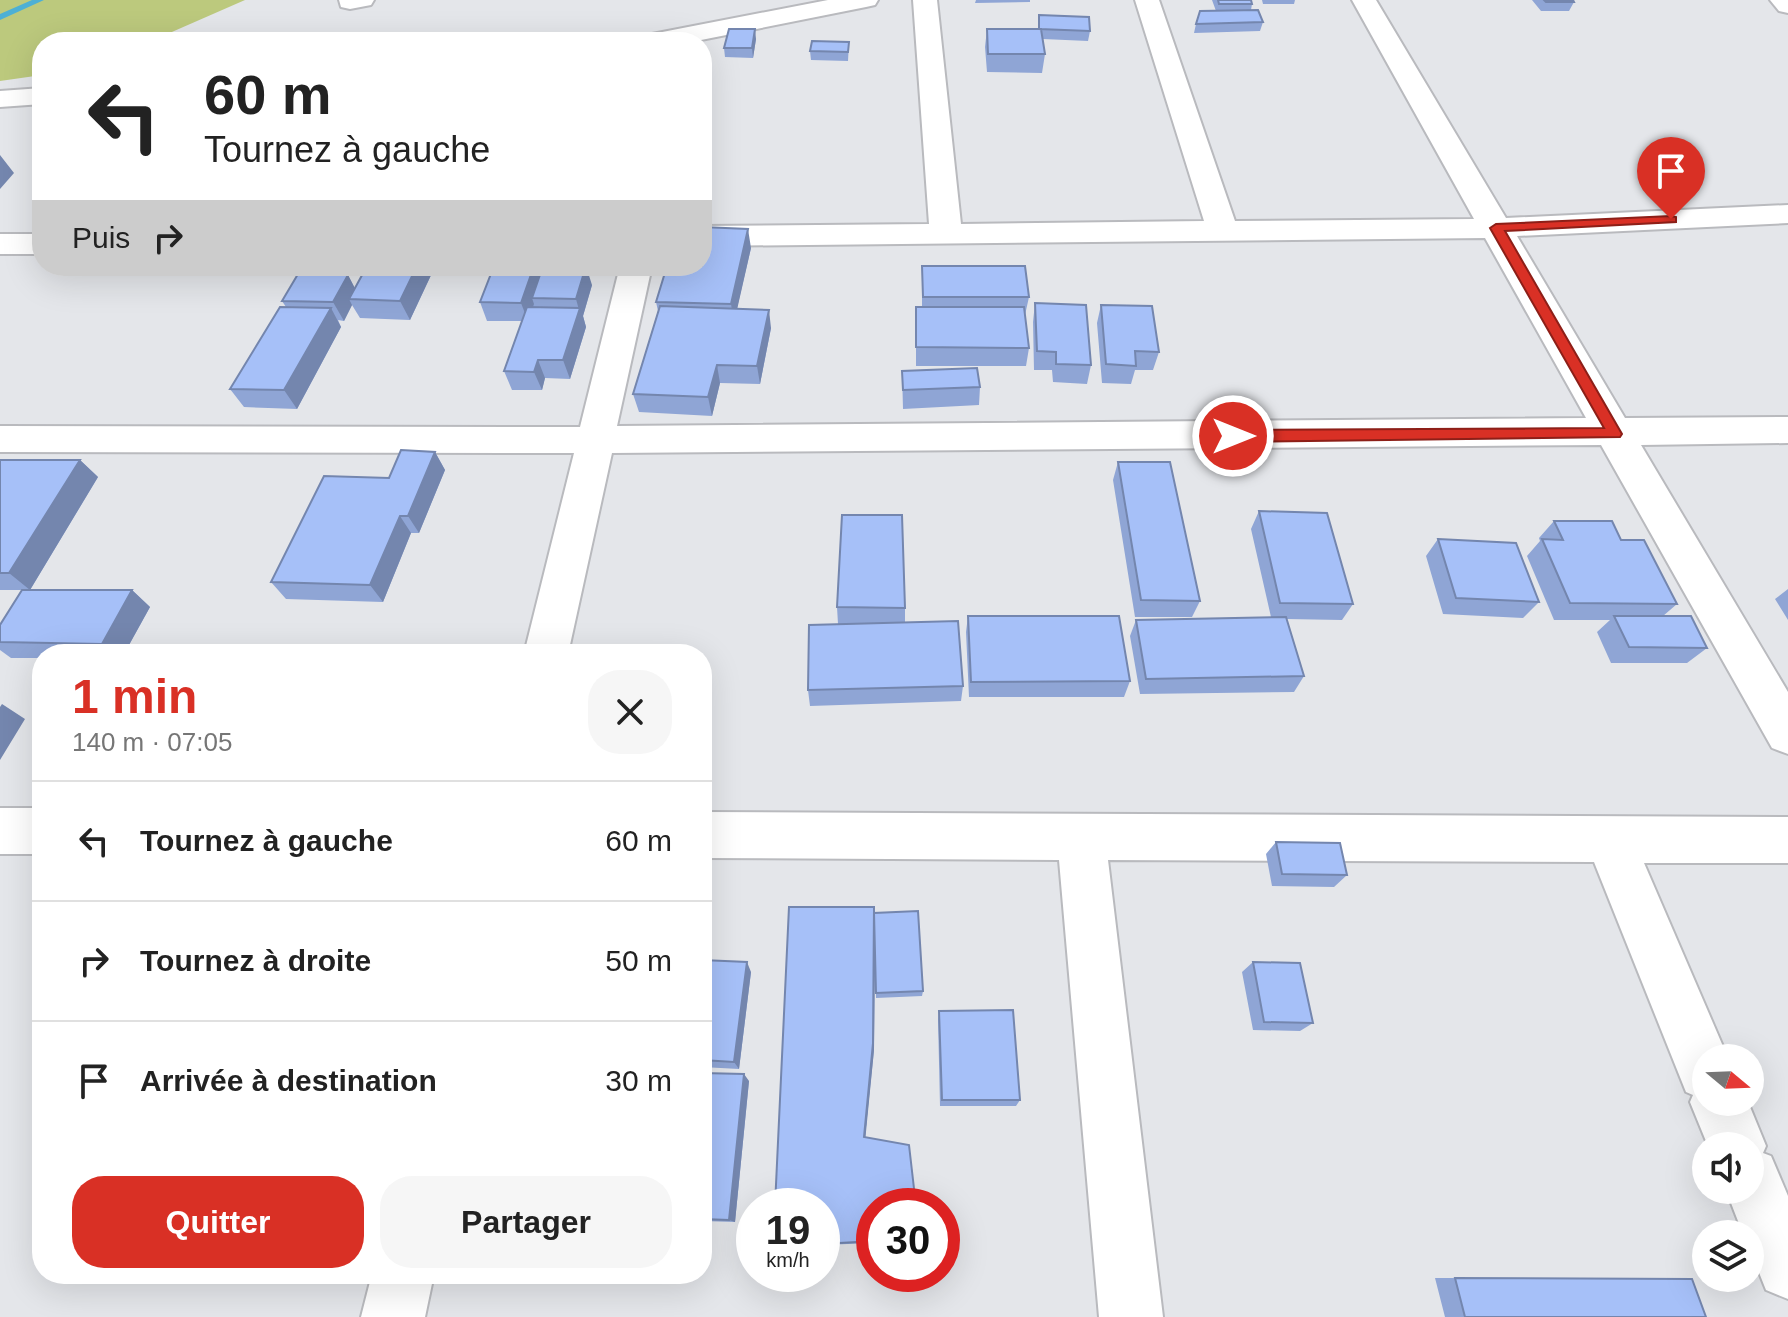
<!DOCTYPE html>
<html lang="fr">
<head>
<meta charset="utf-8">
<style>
  body { margin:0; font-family:Arial,sans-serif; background:#f6f6f6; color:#222; height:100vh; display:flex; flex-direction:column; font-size:30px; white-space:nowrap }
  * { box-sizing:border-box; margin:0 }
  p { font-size:26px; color:#767676 }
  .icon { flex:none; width:44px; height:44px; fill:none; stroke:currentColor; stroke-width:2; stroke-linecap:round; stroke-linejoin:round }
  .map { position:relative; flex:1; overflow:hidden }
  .drawer { position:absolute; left:32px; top:644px; width:680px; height:640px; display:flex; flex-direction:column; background:#fff; border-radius:32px; box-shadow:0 8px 32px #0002 }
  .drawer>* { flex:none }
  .banner { position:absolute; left:32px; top:32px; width:680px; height:244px; border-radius:32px; box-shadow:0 8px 32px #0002; background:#fff; color:#222; overflow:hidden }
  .needle { width:52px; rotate:109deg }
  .tools { position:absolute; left:1692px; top:1044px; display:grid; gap:16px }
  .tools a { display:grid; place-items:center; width:72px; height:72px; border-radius:50%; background:#fff; box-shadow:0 8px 32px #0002; font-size:40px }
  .speed { position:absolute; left:736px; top:1188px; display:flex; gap:16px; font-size:40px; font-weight:700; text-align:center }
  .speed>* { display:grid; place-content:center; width:104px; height:104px; border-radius:50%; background:#fff; box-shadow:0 8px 32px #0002; line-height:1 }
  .speed small { font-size:20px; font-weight:400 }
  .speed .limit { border:12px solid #d22; background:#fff; color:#111 }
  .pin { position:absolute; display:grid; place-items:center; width:68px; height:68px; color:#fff; margin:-82px -34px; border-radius:50% 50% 50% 0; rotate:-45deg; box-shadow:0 0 8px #0007 }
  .pin .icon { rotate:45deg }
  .me { position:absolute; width:88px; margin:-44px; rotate:90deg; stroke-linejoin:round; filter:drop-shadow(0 0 6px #0008) }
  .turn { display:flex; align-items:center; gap:28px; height:168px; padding:0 40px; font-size:36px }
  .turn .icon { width:104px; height:104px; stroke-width:2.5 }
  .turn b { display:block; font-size:56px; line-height:68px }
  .then { display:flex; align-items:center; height:76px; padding:0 40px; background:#0003; gap:16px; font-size:30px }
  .round { display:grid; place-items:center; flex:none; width:84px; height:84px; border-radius:32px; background:#f6f6f6 }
  .overview { display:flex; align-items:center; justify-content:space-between; height:136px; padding:0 40px }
  h1 { font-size:48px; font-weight:800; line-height:60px; color:#d93025 }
  .cta { display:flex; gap:16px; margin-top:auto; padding:16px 40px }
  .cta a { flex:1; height:92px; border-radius:32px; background:#d93025; color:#fff; font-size:32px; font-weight:800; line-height:92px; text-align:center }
  .cta a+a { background:#f6f6f6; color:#222 }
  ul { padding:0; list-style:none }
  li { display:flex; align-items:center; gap:24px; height:120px; padding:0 40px; border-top:2px solid #e0e0e0 }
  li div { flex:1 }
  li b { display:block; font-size:30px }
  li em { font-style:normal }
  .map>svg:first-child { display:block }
</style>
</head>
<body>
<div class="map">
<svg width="1788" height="1317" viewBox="0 0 1788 1317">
  <rect width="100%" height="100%" fill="#e4e6ea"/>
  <path fill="#bcc97d" d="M0 0H245L149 42H42V75L0 81Z"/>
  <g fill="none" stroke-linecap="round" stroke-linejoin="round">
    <path fill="#4db0d5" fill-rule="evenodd" d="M32 0H44L0 20V14Z"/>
    <g stroke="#b9babe" stroke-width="4">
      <path id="minor" d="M339 0H374L371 5 350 9 341 7Z
        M828 0H878L875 5 866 7 691 42H639L643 37 652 34Z
        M913 0H937L961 224 1204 221 1135 0H1159L1235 221 1474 219 1352 0H1376L1506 218 1788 205V223L1517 236 1625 418 1788 417V443L1641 445 1788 692V754L1772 748 1601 445 612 453 568 654H524L574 453 0 452V426L580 427 620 266H652L617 426 1586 418 1485 238 702 246V226L929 224Z
        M42 88V104L0 107V91Z
        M0 234H42V254H0Z
        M0 808H42V854H0Z
        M702 812 1788 817V863H1644L1728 1058H1706V1102H1748L1766 1146 1763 1153 1771 1156 1788 1196V1299L1766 1290 1750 1250V1234H1743L1726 1190H1750V1146H1708L1690 1102 1693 1095 1686 1092 1594 862 1108 860 1163 1317H1099L1059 860 702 858Z
        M372 1274H434L425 1317H361Z"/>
    </g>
    <g stroke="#b9babe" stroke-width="4">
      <path id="major" d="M1770 0H1788V13L1779 11Z"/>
    </g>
    <use href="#minor" fill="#fff" fill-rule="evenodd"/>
    <use href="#major" fill="#fff" fill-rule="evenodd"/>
  </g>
  <path fill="#8fa5d5" d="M976 0H1030V2L975 3Z
    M1212 0H1251L1252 4 1251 10 1263 22 1260 31 1194 33 1196 24 1216 11Z
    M1262 0H1295L1294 4H1263Z
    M1532 0H1573L1574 2 1569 11H1541Z
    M1039 15 1090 31 1088 41 1043 39 1045 54 1042 73 987 72 985 47 987 29H1038Z
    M756 39 753 58 725 57 724 48Z
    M849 42 848 61 811 60 810 51Z
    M751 248 737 308 771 328 760 384 720 383 712 416 639 412 633 394 658 311 656 302Z
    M922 266 1029 297 1025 315 1029 348 1026 366H916V307H922Z
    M432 273 410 320 360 318 352 305 344 321 338 320 341 327 297 409 244 407 230 389 286 307 282 301 348 275 355 289Z
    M592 285 583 316 586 327 570 379 545 378 542 390H512L504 371 522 321H487L480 302Z
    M1035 303 1091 365 1087 384 1053 382 1052 370H1034L1033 322Z
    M1101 305 1159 352 1153 370H1135L1131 384 1102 383 1097 323Z
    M902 371 980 387 979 405 903 409Z
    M435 452 445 470 419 533H411L383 602 286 599 271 582 389 478Z
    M0 460H80L98 477 30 590H132L150 607 124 654H42V658H11L0 650V625L22 590H0Z
    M1118 462 1200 601 1192 617H1135L1113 480Z
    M1259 511 1353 604 1342 620 1287 619 1304 676 1294 692 1140 694 1130 636 1136 620 1271 617 1251 529Z
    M1554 521 1621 540 1677 604 1663 616 1707 648 1687 663H1611L1597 632 1610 620H1554L1527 556 1540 541 1539 538Z
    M1438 539 1539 602 1523 618 1443 614 1426 556Z
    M1788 589V620L1775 599Z
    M837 607 905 608V622L963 686 961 701 810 706 808 690 862 624H838Z
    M968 616 1130 681 1124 697H969L966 632Z
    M1276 842 1347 875 1334 887 1272 886 1266 854Z
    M874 913 923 991 922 996 876 998 875 927 874 1050 865 1137 874 1206V1243L822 1245V1206Z
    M702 960 751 972 739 1069 702 1067Z
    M1253 962 1313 1023 1300 1031 1253 1030 1242 972Z
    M939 1011 1020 1100 1016 1106H940L938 1019Z
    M702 1073 749 1081 735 1222 702 1221Z
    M1435 1278H1455L1706 1317H1445Z"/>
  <path fill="#7486ae" d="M755 29 756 39 753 58 752 48Z
    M0 155 14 173 0 189Z
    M748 229 751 248 734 323 731 304Z
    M417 266H428L432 273 410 320 400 301Z
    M534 266H547L532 298 534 304 528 321 521 303Z
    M586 266 592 285 583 316 586 327 570 379 563 360 579 310 576 299Z
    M348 275 358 294 349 299 352 305 344 321 333 302Z
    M331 308 341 327 297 409 284 390Z
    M769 310 771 328 760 384 757 366Z
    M538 360 545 378 542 390 534 372Z
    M717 365 720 383 712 416 708 397Z
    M435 452 445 470 419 533 408 516Z
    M80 460 98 477 30 590 9 573Z
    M400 516 411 533 383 602 370 585Z
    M132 590 150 607 124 654H115L102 644Z
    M2 704 25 719 0 760V707Z
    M875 918 874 1050 865 1142 864 1137Z
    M747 962 751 972 739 1069 734 1062Z
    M744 1074 749 1081 735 1222 729 1220Z"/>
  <path fill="#a6c0f8" stroke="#7486ae" stroke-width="2" d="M1218 0H1251L1252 4H1219Z
    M1544 0H1573L1574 2H1546Z
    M1258 10 1263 22 1196 24 1200 11Z
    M1039 15 1089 17 1090 31 1039 29Z
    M729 29H755L752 48H724Z
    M987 29H1041L1045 54H988Z
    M812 41 849 42 848 52 810 51Z
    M702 227 748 229 731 304 656 302 667 266H702Z
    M367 266H417L400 301 349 299Z
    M494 266H534L521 303 480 302Z
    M543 266H586L576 299 532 298Z
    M922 266H1025L1029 297H923Z
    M298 274 348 275 333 302 282 301Z
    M1035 303 1086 305 1091 365 1056 364V352L1037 351Z
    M1101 305 1152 306 1159 352 1135 351 1136 366 1106 364Z
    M660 306 769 310 757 366 717 365 708 397 633 394Z
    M280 307 331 308 284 390 230 389Z
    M527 307 580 308 563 360H538L534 372 504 371Z
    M916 307H1024L1029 348 916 347Z
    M977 368 980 387 903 390 902 371Z
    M401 450 435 452 408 516H400L370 585 271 582 324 476 389 478Z
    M0 460H80L9 573H0Z
    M1118 462H1170L1200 601 1141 600Z
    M1259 511 1327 513 1353 604 1280 603Z
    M842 515H902L905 608 837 607Z
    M1554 521H1612L1621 540H1644L1677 604 1570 603 1542 539 1563 540Z
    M1438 539 1516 543 1539 602 1456 598Z
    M22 590H132L102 644 0 642V625Z
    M968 616H1119L1130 681 971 682Z
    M1614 616H1691L1707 648 1629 647Z
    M1286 617 1304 676 1146 679 1136 620Z
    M958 621 963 686 808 690 809 625Z
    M1276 842 1340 843 1347 875 1282 874Z
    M789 907H874L873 1043 864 1137 909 1145 916 1206H874V1241L822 1244V1206H775Z
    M918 911 923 991 876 993 874 913Z
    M702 960 747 962 734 1062 702 1060Z
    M1253 962 1300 963 1313 1023 1264 1022Z
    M1013 1010 1020 1100H942L939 1011Z
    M702 1073 744 1074 729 1220 702 1219Z
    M1455 1278 1692 1279 1706 1317H1465Z"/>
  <path fill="#d93025" stroke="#8d1f18" stroke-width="2" d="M1671 216 1676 217V222L1505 231 1622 434 1620 437 1233 442 1225 436 1233 430 1604 428 1490 228 1496 224Z"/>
</svg>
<div class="tools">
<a><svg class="needle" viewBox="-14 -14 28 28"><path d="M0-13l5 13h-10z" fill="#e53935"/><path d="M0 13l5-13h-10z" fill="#767676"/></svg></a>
<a><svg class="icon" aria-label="sound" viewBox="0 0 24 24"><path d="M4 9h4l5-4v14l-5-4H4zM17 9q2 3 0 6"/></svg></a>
<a><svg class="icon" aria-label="layers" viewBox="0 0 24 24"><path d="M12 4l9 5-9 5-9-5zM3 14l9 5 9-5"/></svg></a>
</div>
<div class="speed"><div>19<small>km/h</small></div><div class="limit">30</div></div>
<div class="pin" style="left:1671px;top:219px;background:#d93025"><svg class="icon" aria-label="arrive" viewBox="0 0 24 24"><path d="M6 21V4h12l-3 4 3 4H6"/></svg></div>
<svg class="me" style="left:1233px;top:436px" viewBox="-20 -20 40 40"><circle r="17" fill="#d93025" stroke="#fff" stroke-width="3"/><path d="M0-11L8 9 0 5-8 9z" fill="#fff"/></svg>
<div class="banner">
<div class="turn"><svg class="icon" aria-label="left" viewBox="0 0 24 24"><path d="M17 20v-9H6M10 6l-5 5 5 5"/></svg><div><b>60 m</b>Tournez à gauche</div></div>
<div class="then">Puis<svg class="icon" aria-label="right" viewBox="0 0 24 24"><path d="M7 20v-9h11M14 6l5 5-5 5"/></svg></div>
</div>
<section class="drawer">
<div class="overview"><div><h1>1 min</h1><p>140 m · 07:05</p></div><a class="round"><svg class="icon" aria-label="close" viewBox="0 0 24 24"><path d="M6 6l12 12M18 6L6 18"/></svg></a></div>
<ul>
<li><svg class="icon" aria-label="left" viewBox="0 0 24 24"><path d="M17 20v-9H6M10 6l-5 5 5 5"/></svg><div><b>Tournez à gauche</b></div><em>60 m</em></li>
<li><svg class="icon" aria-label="right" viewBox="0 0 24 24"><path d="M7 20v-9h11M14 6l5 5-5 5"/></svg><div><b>Tournez à droite</b></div><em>50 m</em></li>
<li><svg class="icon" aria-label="arrive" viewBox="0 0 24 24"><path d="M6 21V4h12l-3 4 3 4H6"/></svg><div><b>Arrivée à destination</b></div><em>30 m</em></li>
</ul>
<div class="cta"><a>Quitter</a><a>Partager</a></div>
</section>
</div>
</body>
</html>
